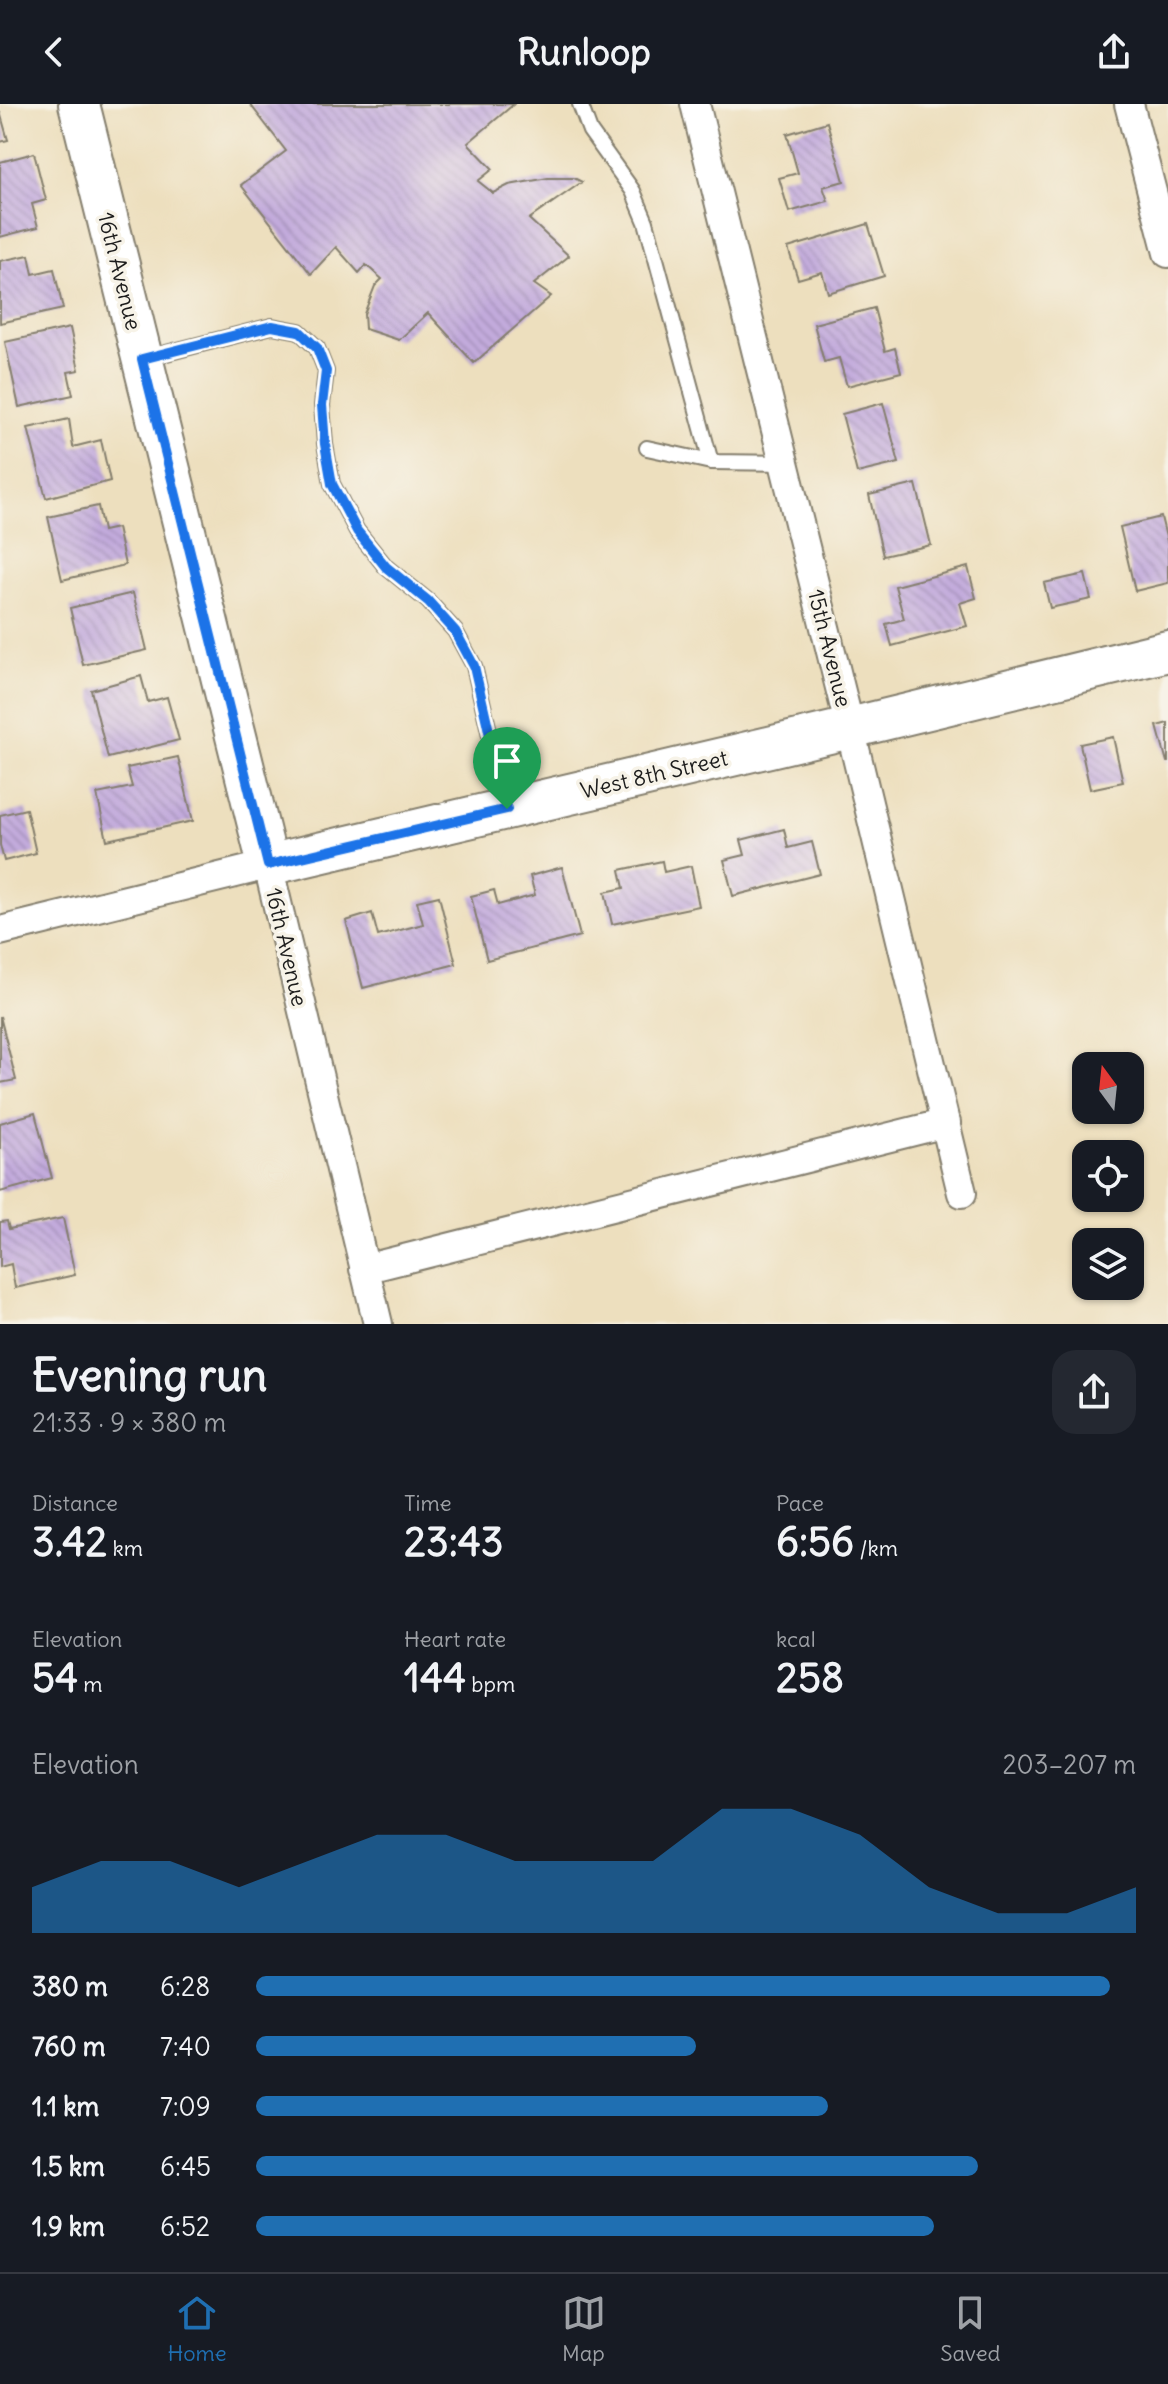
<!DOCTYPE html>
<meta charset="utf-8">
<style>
body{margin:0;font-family:Delius,sans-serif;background:#242831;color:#f1f3f6;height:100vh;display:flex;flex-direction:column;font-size:30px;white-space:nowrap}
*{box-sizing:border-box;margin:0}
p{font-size:26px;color:#9ea1a6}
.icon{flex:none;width:44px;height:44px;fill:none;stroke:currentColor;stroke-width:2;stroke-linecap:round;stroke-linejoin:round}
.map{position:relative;height:1220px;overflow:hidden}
.drawer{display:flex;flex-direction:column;background:#171b24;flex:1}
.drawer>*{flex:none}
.needle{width:52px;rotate:345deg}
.fabs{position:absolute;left:1072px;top:948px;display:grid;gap:16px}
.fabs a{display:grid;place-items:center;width:72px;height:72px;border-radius:16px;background:#171b24;box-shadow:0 2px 6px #0004;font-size:40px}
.pin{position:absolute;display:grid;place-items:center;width:68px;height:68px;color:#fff;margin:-82px -34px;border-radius:50% 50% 50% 0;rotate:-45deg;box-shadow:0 0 8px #0007}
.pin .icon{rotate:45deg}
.round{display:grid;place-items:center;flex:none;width:84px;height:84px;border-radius:24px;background:#242831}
.summary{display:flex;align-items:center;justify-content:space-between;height:136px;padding:0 32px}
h1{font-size:44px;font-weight:700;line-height:60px}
.figures{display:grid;grid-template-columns:repeat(3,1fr);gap:12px;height:136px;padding:8px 32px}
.figures div{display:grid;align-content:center}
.figures b{font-size:40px;font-weight:700}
.figures small{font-size:22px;font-weight:400}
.figures p{font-size:22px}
.chart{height:224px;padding:16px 32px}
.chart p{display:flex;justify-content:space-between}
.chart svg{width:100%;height:144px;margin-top:8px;fill:#1f6fb2;opacity:.7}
ul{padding:0 32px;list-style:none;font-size:26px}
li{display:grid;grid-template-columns:128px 96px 1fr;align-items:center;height:60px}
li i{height:20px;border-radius:10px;background:#1f6fb2}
header{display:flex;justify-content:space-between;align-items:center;height:104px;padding:0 32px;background:#171b24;font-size:36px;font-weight:700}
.tab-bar{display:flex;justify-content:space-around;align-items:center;height:112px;border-top:2px solid #363941;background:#171b24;font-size:22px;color:#9ea1a6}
.tab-bar a{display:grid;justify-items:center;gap:4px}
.tab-bar .active{color:#1f6fb2}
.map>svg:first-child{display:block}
.building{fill:url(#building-back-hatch)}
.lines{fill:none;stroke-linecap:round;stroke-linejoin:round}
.lane-casing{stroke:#847e6d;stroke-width:18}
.street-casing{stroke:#847e6d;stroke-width:32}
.secondary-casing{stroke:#847e6d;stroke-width:44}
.lane{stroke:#fff;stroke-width:14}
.street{stroke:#fff;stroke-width:28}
.secondary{stroke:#fff;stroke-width:40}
.route-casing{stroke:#fff;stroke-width:16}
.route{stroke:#1a73e8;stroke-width:10}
.labels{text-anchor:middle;stroke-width:7;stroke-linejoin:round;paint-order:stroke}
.street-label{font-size:22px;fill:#1c1c1c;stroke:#f7f3e8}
</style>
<header><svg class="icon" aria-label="back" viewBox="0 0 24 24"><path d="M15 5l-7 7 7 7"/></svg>Runloop<svg class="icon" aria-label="share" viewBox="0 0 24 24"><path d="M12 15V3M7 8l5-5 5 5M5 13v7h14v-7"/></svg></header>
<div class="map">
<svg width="1168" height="1220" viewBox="0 0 1168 1220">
<defs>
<pattern id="building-back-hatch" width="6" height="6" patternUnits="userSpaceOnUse" patternTransform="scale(2)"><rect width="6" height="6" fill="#c2aadc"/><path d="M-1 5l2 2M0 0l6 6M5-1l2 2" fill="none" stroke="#a692bc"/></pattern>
</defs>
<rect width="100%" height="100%" fill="#f7f3e8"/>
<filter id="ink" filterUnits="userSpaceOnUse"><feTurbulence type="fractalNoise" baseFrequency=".0125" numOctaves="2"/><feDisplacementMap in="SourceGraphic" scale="16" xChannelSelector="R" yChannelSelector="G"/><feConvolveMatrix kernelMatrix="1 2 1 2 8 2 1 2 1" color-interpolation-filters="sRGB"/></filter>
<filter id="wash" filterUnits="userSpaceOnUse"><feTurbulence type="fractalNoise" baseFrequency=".006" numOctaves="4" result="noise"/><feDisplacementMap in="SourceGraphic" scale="32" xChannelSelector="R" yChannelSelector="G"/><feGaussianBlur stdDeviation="1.8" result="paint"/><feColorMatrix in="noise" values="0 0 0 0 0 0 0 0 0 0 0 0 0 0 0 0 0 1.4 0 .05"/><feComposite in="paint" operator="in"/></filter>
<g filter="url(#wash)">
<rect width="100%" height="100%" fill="#eddfbe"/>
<g id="blocks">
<!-- building -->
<path class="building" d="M250 0H514L468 39 493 65 478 77 493 89 509 81 548 74H574L582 78 529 115 569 152 534 180 551 192 474 259 428 209 399 236 365 225 364 210 375 182 382 175 366 161 359 169 336 143 311 170 241 81 286 47Z
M0 8 8 36 0 38Z
M827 18 844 77 823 83 828 97 789 108 779 74 798 69 787 30Z
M34 49 46 96 32 100 38 123 0 133V58Z
M868 120 884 172 828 189 822 168 798 175 788 144Z
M29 151 33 170 54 165 63 205 0 219V157Z
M874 204 885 247 895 244 901 268 847 282 839 254 824 258 814 220Z
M70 224 79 266 68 268 73 291 19 303 5 238Z
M883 299 899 359 857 369 842 310Z
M69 315 73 343 101 336 110 377 46 394 28 324Z
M916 380 931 441 883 452 869 391Z
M98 402 103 427 117 424 125 461 62 476 48 413Z
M1161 413 1168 441V479L1135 487 1120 423Z
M968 463 976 494 960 499 967 522 892 542 886 520 904 515 895 482Z
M1085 470 1091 495 1050 504 1044 479Z
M133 489 147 546 83 561 70 504Z
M141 572 148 598 167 593 179 636 108 654 91 586Z
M1168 619V658H1167L1157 622Z
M1113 633 1123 678 1090 685 1080 640Z
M178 653 193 717 107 736 97 690 132 683 127 664Z
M26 705 36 749 4 757 0 741V711Z
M784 725 788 744 812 738 820 770 733 792 724 756 745 751 741 736Z
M662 757 664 768 691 762 699 802 612 820 605 788 624 784 620 766Z
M562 763 580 832 487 856 471 792 494 786 498 801 535 791 530 772Z
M439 792 456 860 363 884 346 817 372 809 378 832 423 820 417 797Z
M0 912 16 976 0 979Z
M35 1009 52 1074 0 1088V1019Z
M63 1114 75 1171 15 1184 11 1160 0 1163V1118L7 1117 9 1125Z"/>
</g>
</g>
<g filter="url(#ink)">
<use href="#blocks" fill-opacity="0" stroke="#847e6d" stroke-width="2"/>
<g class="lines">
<defs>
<path id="lane" d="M580 0 590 27 633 87 646 118 711 358 784 359
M143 255 272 222 299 227 317 244 326 267 322 301 325 340 332 380 357 427 386 463 428 497 455 527 474 562 506 701
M647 344 711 358"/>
<path id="street" d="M695 0 850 624 962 1089
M1129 0 1168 149
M0 827 268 761 378 1220
M364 1165 946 1019"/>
<path id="secondary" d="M79 0 268 761 850 624 1168 547"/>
</defs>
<!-- lane casing -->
<use href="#lane" class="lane-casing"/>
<!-- street casing -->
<use href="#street" class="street-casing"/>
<!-- secondary casing -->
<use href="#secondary" class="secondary-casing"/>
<!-- lane -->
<use href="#lane" class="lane"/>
<!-- street -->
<use href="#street" class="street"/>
<!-- secondary -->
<use href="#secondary" class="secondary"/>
</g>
</g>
<g class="lines" filter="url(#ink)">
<defs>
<path id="route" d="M272 222 299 227 317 244 326 267 322 301 325 340 332 380 357 427 386 463 428 497 455 527 474 562 507 705 268 761 142 255Z"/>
</defs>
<!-- route casing -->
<use href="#route" class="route-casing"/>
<!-- route -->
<use href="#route" class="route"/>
</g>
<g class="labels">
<!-- street labels -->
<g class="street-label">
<text transform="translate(120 167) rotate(76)" y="8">16th Avenue</text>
<text transform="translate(830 544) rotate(76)" y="8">15th Avenue</text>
<text transform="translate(654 670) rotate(-13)" y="8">West 8th Street</text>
<text transform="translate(287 843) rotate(77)" y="8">16th Avenue</text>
</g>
</g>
</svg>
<div class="fabs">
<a><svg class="needle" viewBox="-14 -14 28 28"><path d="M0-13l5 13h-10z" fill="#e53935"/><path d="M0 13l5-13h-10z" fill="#9ea1a6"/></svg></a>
<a><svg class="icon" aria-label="locate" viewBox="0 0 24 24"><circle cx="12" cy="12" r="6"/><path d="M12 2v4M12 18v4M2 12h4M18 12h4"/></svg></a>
<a><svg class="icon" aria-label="layers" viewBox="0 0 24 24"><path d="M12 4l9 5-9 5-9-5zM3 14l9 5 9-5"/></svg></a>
</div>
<div class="pin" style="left:507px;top:705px;background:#1e9e55"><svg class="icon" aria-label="arrive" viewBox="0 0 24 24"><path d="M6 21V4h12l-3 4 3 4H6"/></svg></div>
</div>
<section class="drawer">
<div class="summary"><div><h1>Evening run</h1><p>21:33 · 9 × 380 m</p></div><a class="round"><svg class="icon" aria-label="share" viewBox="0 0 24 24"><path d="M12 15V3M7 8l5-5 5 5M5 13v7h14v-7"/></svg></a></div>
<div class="figures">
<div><p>Distance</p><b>3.42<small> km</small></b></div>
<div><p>Time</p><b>23:43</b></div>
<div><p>Pace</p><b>6:56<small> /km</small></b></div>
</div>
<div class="figures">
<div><p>Elevation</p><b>54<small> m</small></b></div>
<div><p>Heart rate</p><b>144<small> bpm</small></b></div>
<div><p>kcal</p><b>258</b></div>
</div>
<div class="chart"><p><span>Elevation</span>203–207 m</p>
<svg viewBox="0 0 160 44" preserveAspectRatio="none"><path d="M0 44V30L10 22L20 22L30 30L40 22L50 14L60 14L70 22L80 22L90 22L100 6L110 6L120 14L130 30L140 38L150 38L160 30V44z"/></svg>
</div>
<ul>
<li><b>380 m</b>6:28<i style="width:97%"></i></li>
<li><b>760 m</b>7:40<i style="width:50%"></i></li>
<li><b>1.1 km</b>7:09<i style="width:65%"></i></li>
<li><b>1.5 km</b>6:45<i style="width:82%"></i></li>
<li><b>1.9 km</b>6:52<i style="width:77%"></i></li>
</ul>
</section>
<nav class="tab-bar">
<a class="active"><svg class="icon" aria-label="home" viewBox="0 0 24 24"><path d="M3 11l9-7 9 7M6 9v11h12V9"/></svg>Home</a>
<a><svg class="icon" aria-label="map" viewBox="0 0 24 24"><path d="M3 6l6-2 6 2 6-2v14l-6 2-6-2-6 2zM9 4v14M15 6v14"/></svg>Map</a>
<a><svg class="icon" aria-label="saved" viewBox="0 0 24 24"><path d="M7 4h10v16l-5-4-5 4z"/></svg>Saved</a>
</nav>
